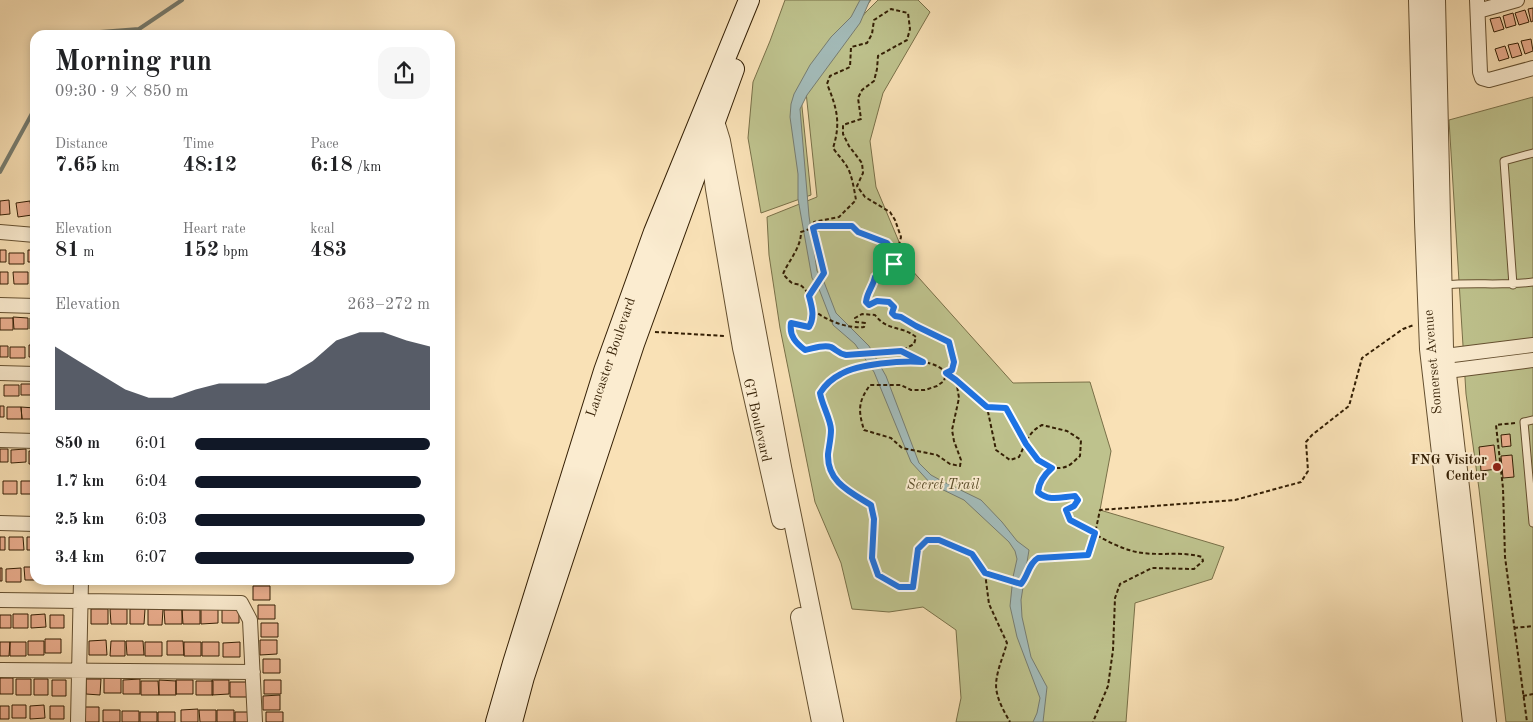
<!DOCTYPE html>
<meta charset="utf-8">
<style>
body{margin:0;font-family:"Old Standard TT",serif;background:#f6f6f6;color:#202124;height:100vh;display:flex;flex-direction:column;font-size:19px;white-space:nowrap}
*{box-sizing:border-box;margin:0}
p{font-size:16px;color:#757577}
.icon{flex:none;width:28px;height:28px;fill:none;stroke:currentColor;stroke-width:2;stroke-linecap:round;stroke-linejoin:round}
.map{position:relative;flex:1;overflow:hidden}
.side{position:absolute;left:30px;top:30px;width:425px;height:555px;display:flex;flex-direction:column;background:#fff;border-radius:15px;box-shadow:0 2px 8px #0003}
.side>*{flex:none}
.pin{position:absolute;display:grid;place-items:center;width:42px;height:42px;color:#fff;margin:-21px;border-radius:10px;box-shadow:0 2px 8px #0006}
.round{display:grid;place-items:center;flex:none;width:52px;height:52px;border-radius:15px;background:#f6f6f6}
.headline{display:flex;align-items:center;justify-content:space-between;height:85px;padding:0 25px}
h1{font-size:28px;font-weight:700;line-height:38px}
.stats{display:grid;grid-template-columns:repeat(3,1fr);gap:8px;height:85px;padding:5px 25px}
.stats div{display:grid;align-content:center}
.stats b{font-size:21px;font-weight:700}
.stats small{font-size:14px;font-weight:400}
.stats p{font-size:14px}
.chart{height:140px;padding:10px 25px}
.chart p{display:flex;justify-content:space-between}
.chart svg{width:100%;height:90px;margin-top:5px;fill:#111827;opacity:.7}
ul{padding:0 25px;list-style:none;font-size:16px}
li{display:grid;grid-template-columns:80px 60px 1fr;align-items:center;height:38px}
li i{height:12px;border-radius:6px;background:#111827}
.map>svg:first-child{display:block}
.green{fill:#bec28d;stroke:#797048}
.water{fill:#a3bbb9;stroke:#777d71}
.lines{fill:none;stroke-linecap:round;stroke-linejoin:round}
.stream{stroke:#777d71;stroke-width:4}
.building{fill:#ecaf90;stroke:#341f04}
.service-casing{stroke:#655030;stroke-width:9}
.minor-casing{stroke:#655030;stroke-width:16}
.tertiary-casing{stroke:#655030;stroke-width:20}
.secondary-casing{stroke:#341f04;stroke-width:22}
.path{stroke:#341f04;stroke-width:2;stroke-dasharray:4 2.5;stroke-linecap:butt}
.service{stroke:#fbecd0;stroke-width:7}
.minor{stroke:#fbecd0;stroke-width:14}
.tertiary{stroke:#fbecd0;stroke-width:18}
.secondary{stroke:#fbecd0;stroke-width:20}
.route-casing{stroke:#fff;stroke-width:10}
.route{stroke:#1a73e8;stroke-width:6}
.poi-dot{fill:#8f2418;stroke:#fbecd0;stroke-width:2}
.labels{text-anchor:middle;stroke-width:4;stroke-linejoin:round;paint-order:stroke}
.street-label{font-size:14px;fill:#341f04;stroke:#fbecd0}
.poi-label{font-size:14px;font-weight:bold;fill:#341f04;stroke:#fbecd0;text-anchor:end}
.park-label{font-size:14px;font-style:italic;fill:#5d502d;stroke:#fbecd0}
</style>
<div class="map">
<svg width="1533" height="722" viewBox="0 0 1533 722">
<rect width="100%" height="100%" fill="#f9e1b6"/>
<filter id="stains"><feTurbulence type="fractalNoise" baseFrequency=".004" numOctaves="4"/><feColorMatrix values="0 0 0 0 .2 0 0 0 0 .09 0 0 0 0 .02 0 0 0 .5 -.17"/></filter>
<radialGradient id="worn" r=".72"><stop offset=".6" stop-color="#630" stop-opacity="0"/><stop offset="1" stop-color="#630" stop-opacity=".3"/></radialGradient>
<!-- green -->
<path class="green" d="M785 0H871L835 45 801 97 811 195 761 213 748 138 753 82 770 41Z
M878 0H918L930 12 883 93 870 141 876 187 910 268 1013 383 1090 382 1111 451 1100 510 1224 547 1212 579 1135 603 1126 722H956L961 698 956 630 923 607 889 612 852 609 841 563 815 502 780 328 769 255 767 217 817 197 806 92 824 64 866 12Z
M1533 97V722H1506L1479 489 1466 394 1449 120Z"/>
<!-- water -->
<path class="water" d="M860 0H870L860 23 807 95 800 109 809 216 817 271 824 282 836 313 869 346 886 376 919 463 931 475 942 481 981 500 1002 522 1017 541 1029 550 1021 600 1022 617 1031 657 1047 687 1043 722H1033L1037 713 1040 698 1017 637 1010 606 1013 577 1017 559 1015 551 1009 542 964 500 931 484 911 462 874 372 855 344 833 325 819 289 812 278 798 199V174L790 117 791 104 794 94 810 65 831 37 851 17Z"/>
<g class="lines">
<!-- stream -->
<path class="stream" d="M86 35 87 33 139 29 182 0
M0 172 35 108"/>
</g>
<!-- building -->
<path class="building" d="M1533 8V21L1531 22 1528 9Z
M1525 10 1529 22 1519 25 1515 13Z
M1513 13 1516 25 1506 28 1503 16Z
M1500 17 1504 29 1494 32 1490 19Z
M1531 39 1533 51 1525 54 1521 41Z
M1518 43 1522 55 1512 58 1508 45Z
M1505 46 1509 58 1499 61 1495 49Z
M9 200 10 214 0 215V201Z
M30 201 32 215 18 217 16 203Z
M0 250H6V262H0Z
M28 250H35V262H28Z
M9 253H24V264H9Z
M0 272H8V284H0Z
M13 272H28V284H14Z
M32 272H35V284H32Z
M13 317 28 318V329H14Z
M0 318H13V330H0Z
M30 318H35V329H30Z
M29 345H35V357H29Z
M0 346H8V357H0Z
M10 347H25V358H10Z
M21 384H35V395H21Z
M4 385H19V396H4Z
M0 406H4V417H0Z
M7 407H21L22 419H7Z
M21 407 35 408V419H22Z
M1510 434 1511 446 1502 447 1501 435Z
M1494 445 1497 469 1481 471 1479 447Z
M0 449H8V462H0Z
M26 449V462L11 463V450Z
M29 451H35V464H29Z
M1512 455 1514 477 1503 478 1501 456Z
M3 481H17V494H3Z
M21 481H35V494H21Z
M0 537H5V550H0Z
M9 537H23L24 550H9Z
M27 537H35V550H27Z
M24 567H35V580H36H25Z
M0 568H2V581H0Z
M21 568V582H6V569Z
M43 580H58V582H43Z
M140 580H157V581H140Z
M165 580H179V582H165Z
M184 580H198V582H184Z
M200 580H217V584H200Z
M219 580H236V584H219Z
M253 586H270V600H253Z
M258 605H275V619H258Z
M222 608H239V623H222Z
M91 609H108V624H91Z
M110 609H127V624H111Z
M130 609H145L144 624H130Z
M148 609H163L162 625H148Z
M201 609H218V623L201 624Z
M164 610H182V624H165Z
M182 610H200V624H183Z
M13 614H28V628H13Z
M45 614 46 627 31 628V615Z
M0 615H11V628H0Z
M50 615H64V628H50Z
M261 623H278V637H261Z
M45 639H61V653H45Z
M106 640 107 655H89V641Z
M260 640H277V654L260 655Z
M28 641H44V655H28Z
M111 641H125V656H110Z
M126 641H143L144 655H127Z
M167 641H183L184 655H167Z
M0 642H10L9 656H0Z
M10 642H26V656H10Z
M145 642H162V656H145Z
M184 642H201V656H184Z
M202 642H219V656H202Z
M240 642V657H223V643Z
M263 659H280V673H263Z
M0 678H13V694H0Z
M104 678H121V693H104Z
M16 679H31V695H16Z
M34 679H48V695H34Z
M86 679H101L100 695 86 694Z
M140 679V694H123V680Z
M52 680H66V696H52Z
M159 680 176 681V695H159Z
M176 680H193V694H176Z
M212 680H229V694L212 695Z
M264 680H281V694H264Z
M141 681H158L159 695H141Z
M196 681H213V695H196Z
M230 682H247L248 697H230Z
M280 695V710H263V696Z
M12 705H26V718H12Z
M44 705 45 718 30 719V706Z
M0 706H9V719H0Z
M50 706H64V719H50Z
M82 707H99V722H82Z
M198 709V722H181V710Z
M103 710H120V722H103Z
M199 710H216V722H200Z
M217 710H234V722H217Z
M122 711H139V722H122Z
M140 712H157V722H140Z
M158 712H175V722H158Z
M235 712H252V722H235Z
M266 712H283V722H266Z"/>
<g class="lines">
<defs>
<path id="service" d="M1444 285C1473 282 1503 286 1533 282
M1513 285 1504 161 1533 153
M1533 420 1524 422 1533 523"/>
<path id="minor" d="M1477 0 1480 72 1482 78 1489 80 1533 68
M1478 11 1517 0
M0 232 35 235
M0 305 35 306
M1445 356 1533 345
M1447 371 1533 360
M0 373 35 374
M0 440 35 441
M0 523 35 524
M0 600 241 603 250 620 255 722
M0 670 253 672
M78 722 81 580"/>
<path id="tertiary" d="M1418 0 1424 222 1429 349 1472 722
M1436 0 1444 348 1487 722
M713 115 721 141 782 467 834 722
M708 136 715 189 742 348 781 520
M800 617 821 722"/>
<path id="secondary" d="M496 722 513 663 604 371 654 232 749 0
M512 722 524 677 634 344 734 69"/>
</defs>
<!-- service casing -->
<use href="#service" class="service-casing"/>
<!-- minor casing -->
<use href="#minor" class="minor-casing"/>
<!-- tertiary casing -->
<use href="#tertiary" class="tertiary-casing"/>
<!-- secondary casing -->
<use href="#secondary" class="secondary-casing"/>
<!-- path -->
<path class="path" d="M894 264 891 248 887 243 859 232 852 226H818L801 232C801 248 789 260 783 274 786 277 789 281 792 283 795 284 798 284 800 285 812 292 816 316 809 327L791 323C789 336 796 343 805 350 813 349 823 344 831 347 837 350 837 353 846 355L901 351 922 361
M809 296 824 273 813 228 814 222 839 217 856 200C854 189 852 174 846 165 842 159 837 154 833 148 841 123 837 108 827 84L830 76 850 67 851 47 867 43 872 34 874 20 891 9 908 13 910 29 907 40 878 56 877 69 874 81 862 90 858 98 861 119 843 125V134L849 146 862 163 863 173 857 186 865 197 890 212 895 220 901 237 894 264 875 277C873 287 867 292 865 302L869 305 877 301 889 302 894 307 892 313 895 316 901 317 923 330 949 343 954 362 952 370 946 373
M813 310C826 320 847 329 864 327L865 323 856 322 855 318 862 314 875 315C888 332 901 325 916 337L914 344 901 351
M655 332 725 336
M946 373 956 380 959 398 952 430 954 441 961 460 960 466 950 464 937 455 902 448 891 438 864 430C858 410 858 402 870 385H901L911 390H925L937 386 944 381 946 373C930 354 891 363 871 366 861 368 849 369 840 374 832 379 825 385 820 393 822 405 831 419 831 430 831 438 828 446 828 454 827 482 850 492 871 505L874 519 872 558 877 575 899 587H913L918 549 927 540H939L972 554 985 573 1021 584C1028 576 1029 563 1038 558L1088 555 1093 543 1100 510 1235 500 1301 482 1308 471 1306 442 1312 435 1349 406 1362 358 1403 329 1414 325
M956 380 987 407 996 450 1010 460 1019 457C1026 443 1028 432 1042 425L1067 431 1081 440 1080 456C1076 459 1072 464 1068 466 1037 479 1017 428 1006 407H987
M1515 423 1496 425 1503 488 1505 557 1527 722
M1052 468 1039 486 1038 492C1049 502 1061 497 1075 496L1078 500 1074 506 1066 510 1070 520C1089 530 1109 544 1129 550 1153 558 1179 550 1202 557L1203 561 1194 569 1152 568 1120 584 1115 598 1113 650 1108 686 1093 722
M985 573 989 604 1007 643C1003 658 993 678 997 693 999 703 1005 713 1010 722
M1514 628 1533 626
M1523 696 1533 694"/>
<!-- service -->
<use href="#service" class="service"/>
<!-- minor -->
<use href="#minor" class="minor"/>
<!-- tertiary -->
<use href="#tertiary" class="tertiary"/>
<!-- secondary -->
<use href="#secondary" class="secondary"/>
</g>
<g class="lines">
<defs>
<path id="route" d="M818 226H852L858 232 887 243 891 248 894 264 875 277C873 287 867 292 866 302L869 305 877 301 889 302 894 307 892 313 895 316 901 317 916 326 949 342 954 362 952 370 946 373 956 380 987 407 1006 408 1026 444 1038 460 1052 468C1045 474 1039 482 1038 492 1049 502 1061 497 1075 496L1078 500 1074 506 1066 510 1070 520 1095 533 1088 555 1038 558C1029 563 1028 576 1021 584L985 573 972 554 939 540H927L918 549 913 587H899L878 575 872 558 874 519 871 505C850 492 827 482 828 454 829 446 831 438 831 430 831 420 822 405 820 393 825 385 833 378 841 374 858 364 903 360 923 362L901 351 846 355C837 353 837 350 831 347 823 344 812 349 805 350 796 343 789 336 791 323L809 327C815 317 812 307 809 296L824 273 813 228Z"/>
</defs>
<!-- route casing -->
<use href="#route" class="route-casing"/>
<!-- route -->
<use href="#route" class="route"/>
</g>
<!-- markers -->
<circle class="poi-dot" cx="1497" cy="467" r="5"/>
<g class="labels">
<!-- street labels -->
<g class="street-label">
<text transform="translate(610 357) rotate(-71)" y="5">Lancaster Boulevard</text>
<text transform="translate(1432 362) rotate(-95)" y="5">Somerset Avenue</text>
<text transform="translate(758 420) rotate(77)" y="5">GT Boulevard</text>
</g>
<!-- poi labels -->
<g class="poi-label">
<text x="1487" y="464">FNG Visitor<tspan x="1487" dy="16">Center</tspan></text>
</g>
<!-- park labels -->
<g class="park-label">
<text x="943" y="489">Secret Trail</text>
</g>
</g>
<rect width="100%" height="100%" filter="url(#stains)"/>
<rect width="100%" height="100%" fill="url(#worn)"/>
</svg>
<div class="pin" style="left:894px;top:264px;background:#1e9e55"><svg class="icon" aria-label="arrive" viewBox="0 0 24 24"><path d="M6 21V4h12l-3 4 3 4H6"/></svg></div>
<section class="side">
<div class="headline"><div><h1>Morning run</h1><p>09:30 · 9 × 850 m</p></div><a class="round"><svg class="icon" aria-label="share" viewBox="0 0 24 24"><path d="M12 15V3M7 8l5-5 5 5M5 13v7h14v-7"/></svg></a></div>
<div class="stats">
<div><p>Distance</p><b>7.65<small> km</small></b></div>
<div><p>Time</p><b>48:12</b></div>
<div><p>Pace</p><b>6:18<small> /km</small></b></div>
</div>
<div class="stats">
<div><p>Elevation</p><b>81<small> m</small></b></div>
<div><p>Heart rate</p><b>152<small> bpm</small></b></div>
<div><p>kcal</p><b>483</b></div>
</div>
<div class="chart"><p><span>Elevation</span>263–272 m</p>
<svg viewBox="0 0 160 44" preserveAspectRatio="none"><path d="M0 44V13L10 20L20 27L30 34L40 38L50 38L60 34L70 31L80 31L90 31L100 27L110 20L120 10L130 6L140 6L150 10L160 13V44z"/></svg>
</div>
<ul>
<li><b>850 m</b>6:01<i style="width:100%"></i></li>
<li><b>1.7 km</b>6:04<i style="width:96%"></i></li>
<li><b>2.5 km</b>6:03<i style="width:98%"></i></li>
<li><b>3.4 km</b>6:07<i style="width:93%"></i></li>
</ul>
</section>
</div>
